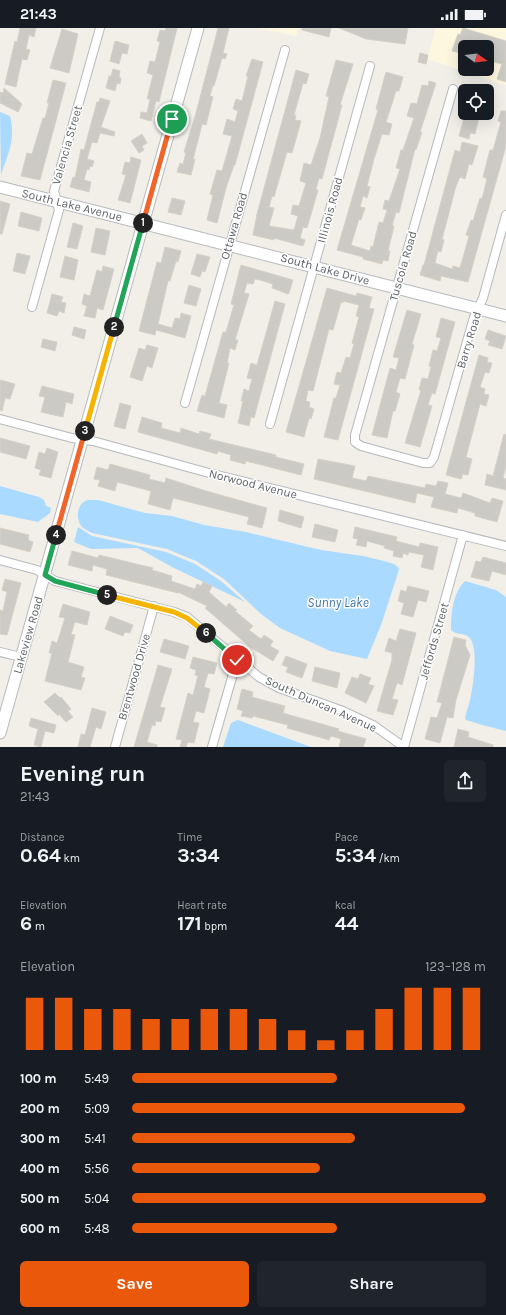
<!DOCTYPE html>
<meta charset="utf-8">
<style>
body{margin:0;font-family:Karla,sans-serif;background:#20242c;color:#f1f3f6;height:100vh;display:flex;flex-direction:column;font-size:15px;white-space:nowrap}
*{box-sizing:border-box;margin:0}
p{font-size:13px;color:#9ea1a6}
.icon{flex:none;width:22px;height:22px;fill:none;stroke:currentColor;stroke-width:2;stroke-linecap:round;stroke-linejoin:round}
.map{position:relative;height:719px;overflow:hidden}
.drawer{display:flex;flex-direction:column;background:#171b24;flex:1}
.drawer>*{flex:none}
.needle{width:26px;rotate:105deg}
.fabs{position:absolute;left:458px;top:12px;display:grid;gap:8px}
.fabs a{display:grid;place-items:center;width:36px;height:36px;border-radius:6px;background:#171b24;box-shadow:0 4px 16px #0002;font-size:20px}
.pin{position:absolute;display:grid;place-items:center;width:34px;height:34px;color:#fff;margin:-17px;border:2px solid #fff;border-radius:50%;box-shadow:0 1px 4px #0007}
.km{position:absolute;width:20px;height:20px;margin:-10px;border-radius:50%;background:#222;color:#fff;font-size:11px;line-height:20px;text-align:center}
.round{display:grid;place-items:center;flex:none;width:42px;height:42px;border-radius:6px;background:#20242c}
.summary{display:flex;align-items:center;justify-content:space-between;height:68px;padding:0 20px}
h1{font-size:22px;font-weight:700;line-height:30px}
.metrics{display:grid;grid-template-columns:repeat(3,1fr);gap:6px;height:68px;padding:4px 20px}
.metrics div{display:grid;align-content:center}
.metrics b{font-size:20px;font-weight:700}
.metrics small{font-size:11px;font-weight:400}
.metrics p{font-size:11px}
.chart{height:112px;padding:8px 20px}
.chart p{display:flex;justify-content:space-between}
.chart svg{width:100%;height:72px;margin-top:4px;stroke:#ea580c;stroke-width:6}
.primary-button{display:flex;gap:8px;margin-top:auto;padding:8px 20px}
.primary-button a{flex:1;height:46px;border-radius:6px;background:#ea580c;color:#fff;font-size:16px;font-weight:700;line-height:46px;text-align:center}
.primary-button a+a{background:#20242c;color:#f1f3f6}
ul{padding:0 20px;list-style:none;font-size:13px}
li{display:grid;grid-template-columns:64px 48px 1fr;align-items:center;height:30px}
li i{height:10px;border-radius:5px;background:#ea580c}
.status{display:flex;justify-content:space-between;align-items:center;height:28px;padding:0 20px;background:#171b24;direction:ltr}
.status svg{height:11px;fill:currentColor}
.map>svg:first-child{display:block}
.commercial{fill:#fef7e0;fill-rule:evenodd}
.water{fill:#aadaff}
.building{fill:#cccac5;stroke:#d6d1c6}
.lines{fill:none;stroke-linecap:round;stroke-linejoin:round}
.street-casing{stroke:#b5b8bc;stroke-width:10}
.secondary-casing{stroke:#b6babf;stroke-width:13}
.street{stroke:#fff;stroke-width:8}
.secondary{stroke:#fff;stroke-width:11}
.split-1-casing{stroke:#fff;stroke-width:8}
.split-2-casing{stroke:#fff;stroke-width:8}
.split-3-casing{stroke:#fff;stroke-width:8}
.split-4-casing{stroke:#fff;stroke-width:8}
.split-5-casing{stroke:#fff;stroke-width:8}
.split-6-casing{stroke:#fff;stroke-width:8}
.split-7-casing{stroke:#fff;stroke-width:8}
.split-1{stroke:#f0652b;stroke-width:5}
.split-2{stroke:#22a559;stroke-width:5}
.split-3{stroke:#f5b400;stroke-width:5}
.split-4{stroke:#f0652b;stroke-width:5}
.split-5{stroke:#22a559;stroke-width:5}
.split-6{stroke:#f5b400;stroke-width:5}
.split-7{stroke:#22a559;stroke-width:5}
.labels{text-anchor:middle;stroke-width:3;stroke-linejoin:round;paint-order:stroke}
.street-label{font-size:12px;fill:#5f6368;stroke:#fff}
.water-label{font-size:13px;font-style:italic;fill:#4174aa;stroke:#fff}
</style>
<div class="status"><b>21:43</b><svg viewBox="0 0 49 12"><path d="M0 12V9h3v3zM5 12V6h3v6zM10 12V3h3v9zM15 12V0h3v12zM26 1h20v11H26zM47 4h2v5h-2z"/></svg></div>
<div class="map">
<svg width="506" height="719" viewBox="0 0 506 719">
<rect width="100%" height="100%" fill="#f1efe8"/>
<!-- commercial -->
<path class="commercial" d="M257 0H299L296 8Z
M436 0H506V57L427 31ZM465 19H487V41H465Z"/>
<!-- water -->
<path class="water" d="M0 84 10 88C16 112 8 125 1 147Z
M0 458 39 469 44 472 46 478 51 480 50 485 38 494 0 486Z
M88 472H98L145 485 172 488 204 497 246 504 321 522 363 528 384 533 394 536 399 540 398 545 381 597 367 631 330 623 280 600 261 586 224 551 196 533 167 521 92 505C89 503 86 502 83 500 75 492 76 475 88 472Z
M78 499 92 508 166 524 195 536 221 553 245 574 172 539 138 520 91 521 74 514Z
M465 553 496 562 506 569V703L486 698 466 692 465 690C466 684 469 678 470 672 473 658 479 622 470 610 466 605 456 607 451 602 451 585 453 565 465 553Z
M238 692 311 719H223L231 695Z"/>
<!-- building -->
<path class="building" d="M20 0H36L34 9 29 7 26 21 30 22 27 32 22 31 16 59 5 56 15 13 17 14Z
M166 0H177L159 74 156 73 151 93 140 90 141 84 147 85 150 71H147L153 47 147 45 150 33 155 34 160 14 157 13 160 2 165 3Z
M218 0H229L223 25 227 26 225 31 222 30 214 58 213 57 210 68 213 69 206 97 202 96 200 105 193 131H195L191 147 177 144 180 135 183 136 186 125 184 124 196 85Z
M302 0H331L329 9 302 2Z
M339 0H408L405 16 366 11Z
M463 0 506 13V54L497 51 502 36 487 32V19H465V26L452 23 458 6 460 7Z
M62 1 78 6 69 45 50 40Z
M115 13 129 17 127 26 122 25 119 36 110 33Z
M420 25 428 27 426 36 418 34Z
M252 31 263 34 235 137H234L226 160 217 195 207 192 213 167 210 166 217 142 222 143 232 108 223 106 227 91 235 94 238 83 233 81 236 71 242 73 248 48H246Z
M336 32 353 36 340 77H342L322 151 319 150 316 161 318 162 307 200 303 199 300 210 305 212 303 218 274 210V212L253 207 257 186 296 42 309 46 306 56 303 55 294 87H296L295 92 301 93 292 125 287 124 274 169 272 168 269 179 274 180 269 198 294 202 298 188 291 186 293 177 299 178 306 155 300 153 304 135 311 137 320 110 329 69 326 68Z
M113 41 120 43 119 49 121 50 120 56 117 55 115 63 106 60 109 48H111Z
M386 44 403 49 399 63H396L386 94 392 96 389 107 382 106 374 131 367 158 370 159 367 170 363 168 360 179 365 180 361 192 359 191 351 217 370 223 371 218 373 219 379 194 383 195 387 182 383 181 385 172 389 173 400 141 396 140 401 122H403L414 90 407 88 411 75 417 76 422 57 428 58 429 53 436 55 420 104H422L416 122 415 121 399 185 396 184 392 198H394L388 223H390L388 233 383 232 382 236 363 231V229L337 222 378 82 376 81Z
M53 52 66 55 40 152 21 148 27 125 32 126 43 90H45L49 75H47Z
M4 60 22 76 18 84 0 75V64L3 65Z
M100 70 110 73 101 99 115 104 114 108 100 105 97 115 92 114 87 131 94 133 92 139 90 138 89 142 87 141 84 152 91 154 89 164 70 159 73 149 75 150 81 121 84 122 97 74H99Z
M501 83H506V118L468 254 441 248 440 253 420 247 423 237H424L455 122 460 124 462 114 478 118 472 137 469 136 465 151 460 149 456 158 442 211 444 212 441 224 438 223 435 235 452 241 453 238 460 240 469 208 466 207 471 192 473 193 480 170 482 171 487 151 483 149 490 122H493L501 94 498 93Z
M471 85H480L475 106 470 105 469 111 459 108 464 90 469 92Z
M142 106 147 115 142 118 144 122 139 125 131 113Z
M131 129 141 132 130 175 118 172 126 147 122 146 125 134 130 135Z
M172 170 185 173 181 187 168 184Z
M0 173 10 176 2 206H0Z
M21 184 42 190 39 203 18 198Z
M73 195 83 198 77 221 67 219Z
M96 200 110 203 105 227 91 224Z
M165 219 181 223 178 234 176 233 170 253H168L158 296 172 300 175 290 180 291 181 285 191 288 185 310 156 302 155 307 139 303 157 234 161 235Z
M17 225 30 228 25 246 13 243Z
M197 226 210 229 205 244 202 243 200 249 191 246Z
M65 228 78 232 74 252 60 249Z
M241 237 293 252 289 265 288 266 272 260 273 256 260 252 255 251 253 256 247 255 244 265 249 266 235 312H238L235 322 230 320 227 335H229L219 375 227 377 224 390 197 383 202 367 205 368 223 304H226L234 277 231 276Z
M103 238 114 241 103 282 97 280 95 290 84 288 87 278 82 276 84 266 90 268 97 242 102 244Z
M189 257 201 261 196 278 184 275Z
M327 260 356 268 357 265 372 269 369 280 374 281 338 412 324 409 334 370H336L340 357 334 356 337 344 341 345 346 329 350 330 354 316 352 315 359 289 356 288 359 277 343 273V275L341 274 333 302 329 301 313 363 308 362 306 373 310 374 309 379 314 381 311 391 309 390 304 409 286 404Z
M52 266 63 269 61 274 66 275 64 285 59 283 57 288 47 285Z
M275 273 285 276 254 390 251 389 249 398 238 395 243 373H241L244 361 249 363 252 351 247 350 251 335 257 337Z
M407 282 421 286 412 316 414 317 405 351 400 350 396 364 400 366 395 383H393L387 410 372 407 390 340 396 342 399 330 393 329Z
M441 290 455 294 435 366 432 365 428 377 432 378 420 419 405 415 421 362H419L422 350 428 351 431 339 429 338 433 322 437 323 441 310 436 309Z
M74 299 86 302 84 311 72 307Z
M488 302 506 308 502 321 488 317 490 313 485 311Z
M43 311 57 314 55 323 41 319Z
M147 317 158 320 152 340 147 338 142 353 130 349 139 320 145 322Z
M479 327 488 330 487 334 492 335 489 345 485 344 480 359 485 361 484 366 489 367 486 378 480 376 466 429 472 431 468 447 463 446 461 451 446 447Z
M0 352 15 356 10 371 5 370 2 383 0 382Z
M42 358 74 366 72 376 66 374 63 389 41 384 45 369 39 368Z
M120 375 131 378 125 401 114 398Z
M142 389 162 395 161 400 180 405 181 400 199 406 200 403 211 406 209 411 276 427V429L304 436 301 447 246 433 245 436 230 432 231 427 218 423 217 426 138 404Z
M504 406 506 407V438L503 450 506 451V462L485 457 487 446 493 448Z
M0 410 30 418 26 431 0 424Z
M47 420 58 424 51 450 39 447 41 442 35 440 39 424 45 426Z
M318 431 355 438 352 450 366 453 368 448 425 460 426 456 436 458 438 453 448 455 445 466 461 470 463 465 490 475 492 470 503 473 497 494 475 488V485L458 480 457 485 431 479 434 469 417 465 415 475 314 451Z
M110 436 150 447 149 451 165 455 166 450 206 463 267 480 262 500 247 496 249 489 173 470 170 482 148 476 151 463 117 454 115 463 98 458 100 452 94 451 97 439 108 442Z
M280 482 304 489 301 500 278 493Z
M315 496 338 502 335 514 312 509Z
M355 499 397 509 396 513 419 519 420 515 438 519 433 542 421 539 424 527 409 524 408 527 403 525 402 530 393 528 394 523 384 520 385 518 367 513 366 519 356 517 358 511 353 510Z
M0 500 29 507 28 512 33 514 30 524 0 516Z
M72 523 98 530 99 527 153 540 152 542 172 548 171 553 195 561 197 556 201 558 203 554 212 558 209 564 226 579 229 575 237 582 235 583 253 598 249 602 261 611 264 607 273 613 270 618 279 623 273 633 250 619 205 580 207 578 178 564V565L106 547 107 541 93 537 92 543 68 537Z
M483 529 506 535V547L492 543 489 553 471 549 476 533 481 534Z
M5 551 21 555 7 607 0 606V582L3 583 7 564 2 562Z
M408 558 429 563 426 574 418 572 413 589 401 586 404 575 398 573 401 562 406 564Z
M63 576 90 584 87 597 75 594 71 606 75 607 68 634 84 639 81 649 85 650 81 662 45 653 52 625H49L52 613 57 615 65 590 59 589Z
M110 588 133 597 130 605 125 604 123 608 105 601Z
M400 601 416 605 402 657 397 655 392 671 398 672 393 687 377 683 392 632V625L385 623 389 610 396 613Z
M454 609 466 612 465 617 470 627 456 672 453 690 447 689 440 715 425 711 431 689 437 690 442 675 437 674Z
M164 611 189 618 185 631 160 624Z
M286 628 307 636 302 650 286 644 288 639 282 637Z
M193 629 217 635 214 646 208 645 204 659 210 661 204 685 196 683 193 694 199 695 194 715 188 714 186 719H180L182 712 176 711 188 665 193 667 198 648 195 647 196 642 190 640Z
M158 637 172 641 160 679 165 680 161 694 156 693 155 698 152 697 147 714 157 717V719H134Z
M315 639 340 645 337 660 312 653Z
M360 646 371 650 368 656 374 658 366 675 345 665 352 649 358 651Z
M242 661 253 664 252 669 285 678 283 685 339 701 338 703 366 711 363 719H339L341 711 331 708 329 712 287 700 288 697 253 688 252 690 241 688 243 683 237 681Z
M55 665 60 670 61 669 71 681 68 683 73 689 66 694 59 686 58 688 44 674Z
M92 680 106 684 101 701 96 699 90 719H78L81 706 85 707Z
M31 690 56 697 54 705 45 703 41 719 34 717 38 701 29 698Z
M458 701 469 704 468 709 493 717V719H454Z"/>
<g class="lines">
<defs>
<path id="street" d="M453 61 355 407V414L361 418 423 435H430L434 429 474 289 483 270 506 187
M32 279 59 182 54 163 100 0
M185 375 285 22
M0 391 72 410 93 413 209 445 506 518
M270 396 370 38
M0 532 37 542 55 553 174 584 187 589 259 649 279 660 343 683 373 697 404 719
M0 624 21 629
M115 719 154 578
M212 719 237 632
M404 719 463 507"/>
<path id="secondary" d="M0 159 506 288
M0 705 198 0"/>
</defs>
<!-- street casing -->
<use href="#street" class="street-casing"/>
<!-- secondary casing -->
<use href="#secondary" class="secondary-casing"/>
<!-- street -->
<use href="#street" class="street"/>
<!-- secondary -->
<use href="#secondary" class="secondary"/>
</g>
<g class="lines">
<defs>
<path id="split-1" d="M143 195 172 91"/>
<path id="split-2" d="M114 299 143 195"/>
<path id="split-3" d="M85 403 114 299"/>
<path id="split-4" d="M56 507 85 403"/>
<path id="split-5" d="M56 507 45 547 55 553 107 567"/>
<path id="split-6" d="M107 567 174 584 187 590 206 605"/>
<path id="split-7" d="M206 605 237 632"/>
</defs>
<!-- split-1 casing -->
<use href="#split-1" class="split-1-casing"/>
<!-- split-2 casing -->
<use href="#split-2" class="split-2-casing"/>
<!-- split-3 casing -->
<use href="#split-3" class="split-3-casing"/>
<!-- split-4 casing -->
<use href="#split-4" class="split-4-casing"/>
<!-- split-5 casing -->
<use href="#split-5" class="split-5-casing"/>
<!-- split-6 casing -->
<use href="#split-6" class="split-6-casing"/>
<!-- split-7 casing -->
<use href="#split-7" class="split-7-casing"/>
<!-- split-1 -->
<use href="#split-1" class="split-1"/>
<!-- split-2 -->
<use href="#split-2" class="split-2"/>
<!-- split-3 -->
<use href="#split-3" class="split-3"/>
<!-- split-4 -->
<use href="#split-4" class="split-4"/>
<!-- split-5 -->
<use href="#split-5" class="split-5"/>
<!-- split-6 -->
<use href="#split-6" class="split-6"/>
<!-- split-7 -->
<use href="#split-7" class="split-7"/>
</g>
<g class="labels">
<!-- street labels -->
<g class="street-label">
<text transform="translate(67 117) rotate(-74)" y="4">Valencia Street</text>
<text transform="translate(72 177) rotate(14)" y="4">South Lake Avenue</text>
<text transform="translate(330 182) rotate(-75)" y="4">Illinois Road</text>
<text transform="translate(234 198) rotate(-74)" y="4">Ottawa Road</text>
<text transform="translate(403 238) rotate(-74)" y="4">Tuscola Road</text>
<text transform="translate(325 241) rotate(15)" y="4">South Lake Drive</text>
<text transform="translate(469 312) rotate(-73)" y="4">Barry Road</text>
<text transform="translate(253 456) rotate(14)" y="4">Norwood Avenue</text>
<text transform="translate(28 607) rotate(-74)" y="4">Lakeview Road</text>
<text transform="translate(434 613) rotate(-74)" y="4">Jeffords Street</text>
<text transform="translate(134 649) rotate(-74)" y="4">Brentwood Drive</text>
<text transform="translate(321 676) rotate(24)" y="4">South Duncan Avenue</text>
</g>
<!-- water labels -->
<g class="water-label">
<text x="338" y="579">Sunny Lake</text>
</g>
</g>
</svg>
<div class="fabs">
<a><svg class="needle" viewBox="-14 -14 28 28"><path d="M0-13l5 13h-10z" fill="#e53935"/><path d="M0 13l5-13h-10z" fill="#9ea1a6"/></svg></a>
<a><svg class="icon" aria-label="locate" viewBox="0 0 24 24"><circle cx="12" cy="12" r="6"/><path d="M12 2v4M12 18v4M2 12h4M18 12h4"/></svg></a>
</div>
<div class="pin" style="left:172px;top:91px;background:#1e9e55"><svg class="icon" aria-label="arrive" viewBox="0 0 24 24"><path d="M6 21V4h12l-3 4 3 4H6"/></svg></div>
<div class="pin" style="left:237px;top:632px;background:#d93025"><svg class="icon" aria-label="check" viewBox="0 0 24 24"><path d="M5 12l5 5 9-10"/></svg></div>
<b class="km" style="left:143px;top:195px">1</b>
<b class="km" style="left:114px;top:299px">2</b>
<b class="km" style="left:85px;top:403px">3</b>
<b class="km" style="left:56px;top:507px">4</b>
<b class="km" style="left:107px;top:567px">5</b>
<b class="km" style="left:206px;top:605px">6</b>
</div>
<section class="drawer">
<div class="summary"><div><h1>Evening run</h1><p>21:43</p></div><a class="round"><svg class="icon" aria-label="share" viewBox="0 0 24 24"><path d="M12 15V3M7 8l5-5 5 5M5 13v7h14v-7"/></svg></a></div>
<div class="metrics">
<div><p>Distance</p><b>0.64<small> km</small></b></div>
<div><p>Time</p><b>3:34</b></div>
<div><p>Pace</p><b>5:34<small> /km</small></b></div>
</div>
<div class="metrics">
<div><p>Elevation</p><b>6<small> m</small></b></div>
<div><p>Heart rate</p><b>171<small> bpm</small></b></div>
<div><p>kcal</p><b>44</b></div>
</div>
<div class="chart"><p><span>Elevation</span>123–128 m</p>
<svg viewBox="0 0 160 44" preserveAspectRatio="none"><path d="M5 44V12M15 44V12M25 44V19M35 44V19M45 44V25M55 44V25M65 44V19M75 44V19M85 44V25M95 44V32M105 44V38M115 44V32M125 44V19M135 44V6M145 44V6M155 44V6"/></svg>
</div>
<ul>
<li><b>100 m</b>5:49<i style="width:58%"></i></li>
<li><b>200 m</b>5:09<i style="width:94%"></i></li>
<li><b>300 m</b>5:41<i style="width:63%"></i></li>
<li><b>400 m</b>5:56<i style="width:53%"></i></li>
<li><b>500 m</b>5:04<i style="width:100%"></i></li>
<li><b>600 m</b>5:48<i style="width:58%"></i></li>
</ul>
<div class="primary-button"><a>Save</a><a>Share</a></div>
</section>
